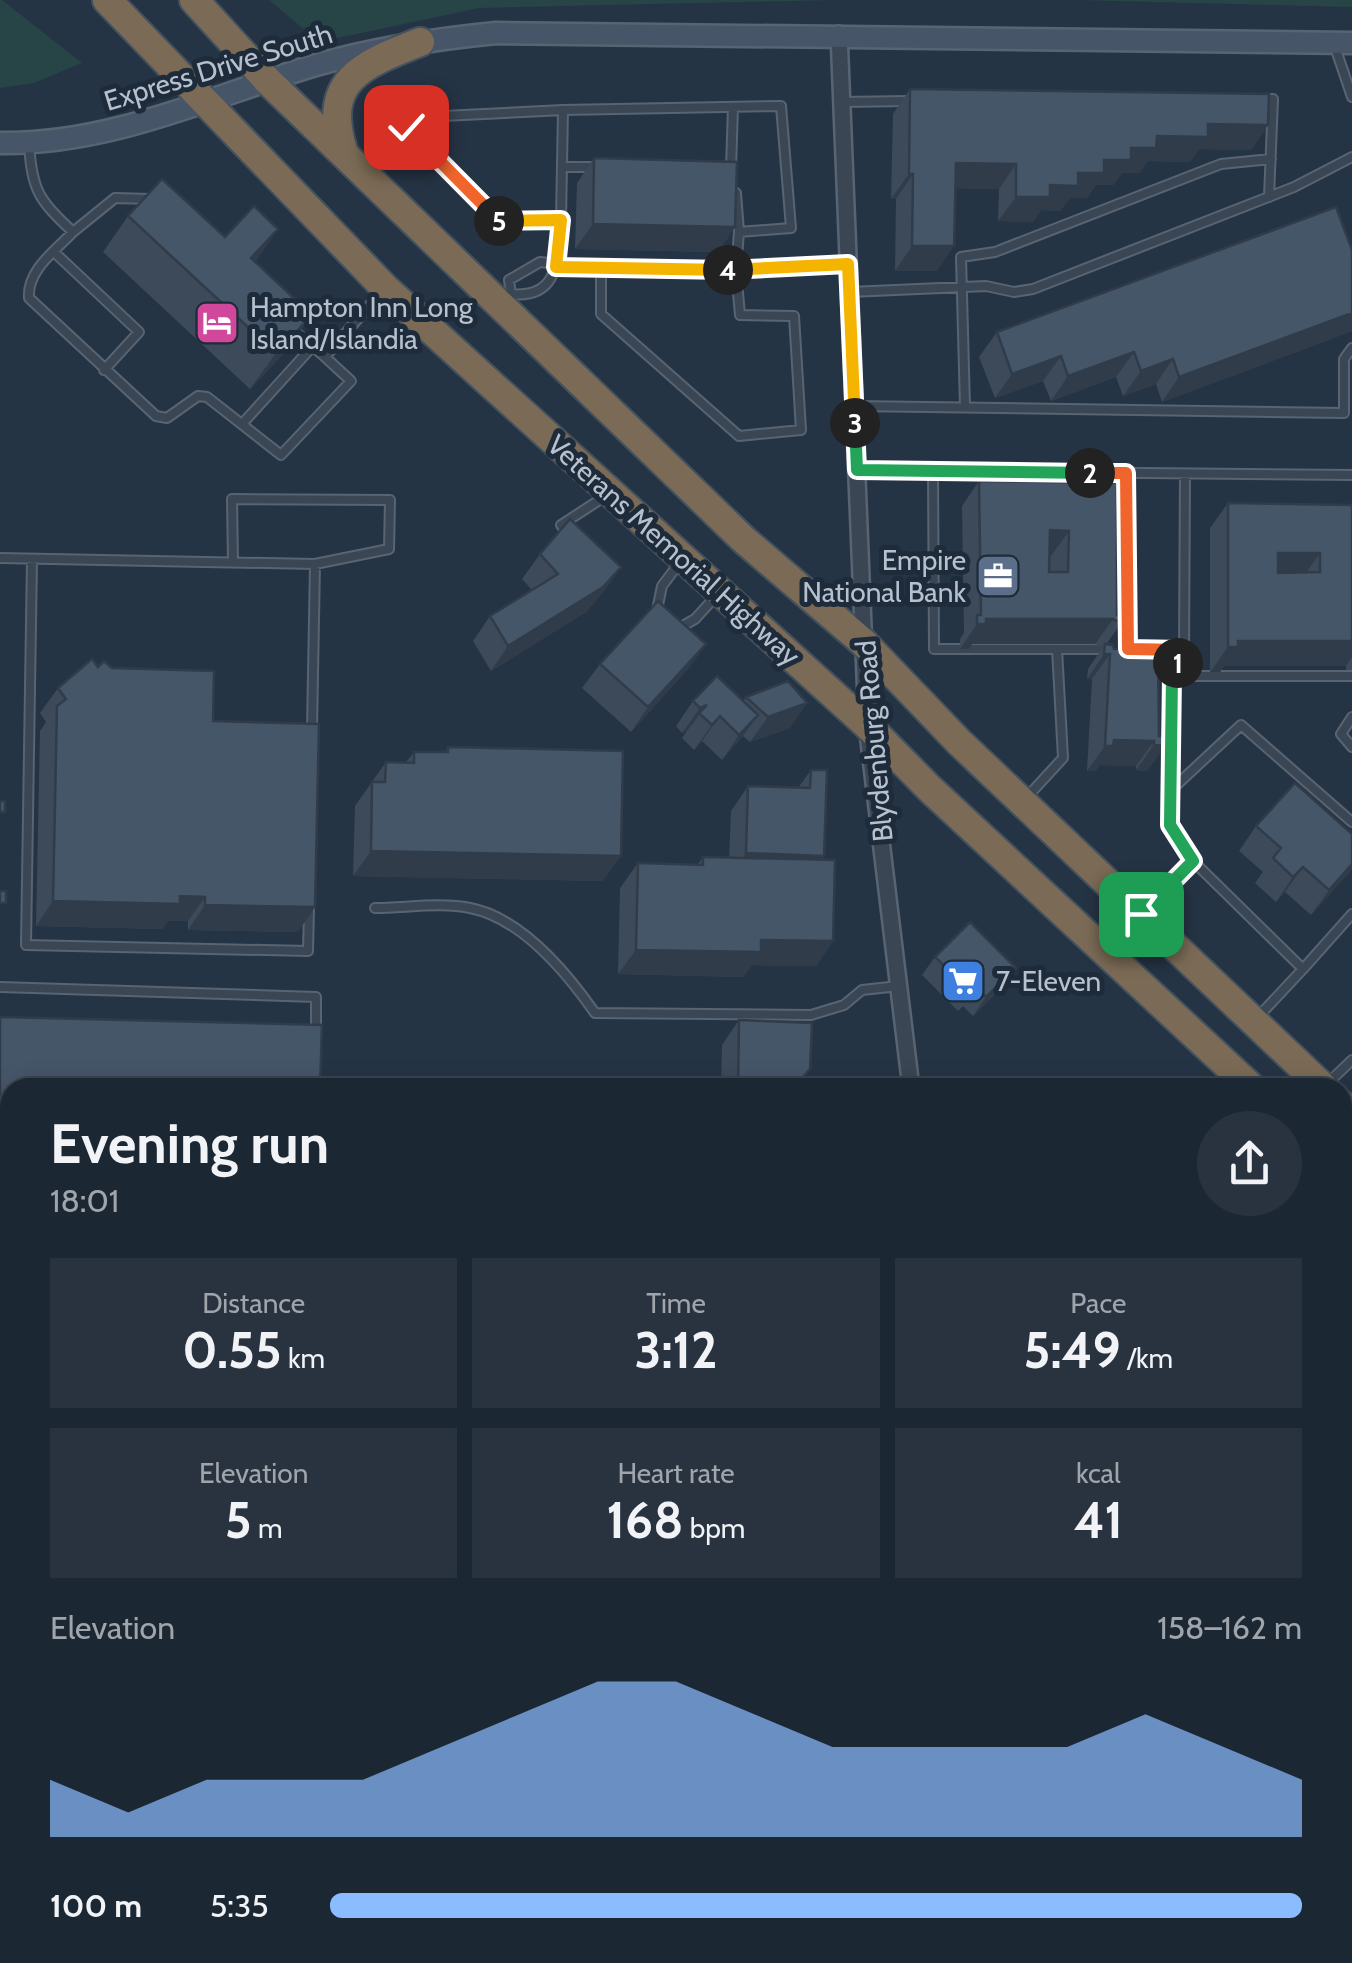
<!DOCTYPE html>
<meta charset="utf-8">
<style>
body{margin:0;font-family:Cabin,sans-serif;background:#293340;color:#f1f3f6;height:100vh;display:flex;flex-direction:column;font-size:38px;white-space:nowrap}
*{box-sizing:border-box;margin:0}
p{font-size:32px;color:#a0a5ac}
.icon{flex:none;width:55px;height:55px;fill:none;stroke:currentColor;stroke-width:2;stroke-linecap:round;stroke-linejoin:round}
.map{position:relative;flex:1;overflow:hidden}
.sheet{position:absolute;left:0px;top:1078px;width:1352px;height:888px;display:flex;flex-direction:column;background:#1c2734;border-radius:30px 30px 0 0;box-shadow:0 5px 25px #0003,0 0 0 2px #3a444f}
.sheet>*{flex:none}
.pin{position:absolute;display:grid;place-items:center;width:85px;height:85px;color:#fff;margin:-42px;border-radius:20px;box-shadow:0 5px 15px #0006}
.km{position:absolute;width:50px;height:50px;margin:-25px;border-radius:50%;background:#222;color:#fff;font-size:28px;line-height:50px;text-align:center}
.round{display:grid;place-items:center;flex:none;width:105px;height:105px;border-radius:52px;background:#293340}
.overview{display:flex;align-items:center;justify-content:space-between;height:170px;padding:0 50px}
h1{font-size:55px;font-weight:700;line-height:75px}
.stats{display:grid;grid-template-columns:repeat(3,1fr);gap:15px;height:170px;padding:10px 50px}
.stats div{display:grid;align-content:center;border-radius:0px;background:#293340;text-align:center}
.stats b{font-size:50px;font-weight:700}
.stats small{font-size:28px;font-weight:400}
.stats p{font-size:28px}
.chart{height:280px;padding:20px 50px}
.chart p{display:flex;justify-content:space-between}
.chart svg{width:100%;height:180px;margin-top:10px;fill:#8bbcff;opacity:.7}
ul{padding:0 50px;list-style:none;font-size:32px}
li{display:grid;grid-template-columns:160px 120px 1fr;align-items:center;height:75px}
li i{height:25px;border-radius:12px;background:#8bbcff}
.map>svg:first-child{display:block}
.green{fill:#274446}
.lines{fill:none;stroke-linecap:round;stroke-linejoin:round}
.lane-casing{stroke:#586472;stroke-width:12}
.street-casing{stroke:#586472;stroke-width:20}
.secondary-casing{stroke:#586472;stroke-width:25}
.highway-casing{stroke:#44515f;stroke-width:32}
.lane{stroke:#3a4654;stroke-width:8}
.street{stroke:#3a4654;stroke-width:15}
.secondary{stroke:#475568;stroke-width:20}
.highway{stroke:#7b6b56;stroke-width:28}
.wall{fill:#3c4a5a}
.shaded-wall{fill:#313c4a}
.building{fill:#465669;stroke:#313c4a;stroke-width:2.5;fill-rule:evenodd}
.split-1-casing{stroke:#fff;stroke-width:20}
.split-2-casing{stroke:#fff;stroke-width:20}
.split-3-casing{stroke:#fff;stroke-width:20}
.split-4-casing{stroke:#fff;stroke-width:20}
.split-5-casing{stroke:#fff;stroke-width:20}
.split-6-casing{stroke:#fff;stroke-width:20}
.split-1{stroke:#22a559;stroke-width:12}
.split-2{stroke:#f0652b;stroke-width:12}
.split-3{stroke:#22a559;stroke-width:12}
.split-4{stroke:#f5b400;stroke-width:12}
.split-5{stroke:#f5b400;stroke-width:12}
.split-6{stroke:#f0652b;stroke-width:12}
.labels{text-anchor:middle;stroke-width:10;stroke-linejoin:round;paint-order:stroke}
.street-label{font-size:28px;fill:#b7c1ce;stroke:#1e2b3a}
.poi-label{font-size:28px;fill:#b7c1ce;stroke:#1e2b3a;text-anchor:start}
</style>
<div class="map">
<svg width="1352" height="1963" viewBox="0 0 1352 1963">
<rect width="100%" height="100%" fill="#253445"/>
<!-- green -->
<path class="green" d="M0 0H2L82 63 34 83 0 88Z
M269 0H835L479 8 319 42Z
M1076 0H1352V7Z"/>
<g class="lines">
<defs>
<path id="lane" d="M1335 47 1352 97
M1261 99H1273L1269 197
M842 102 907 101
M29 144C32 191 39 200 73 232L115 198 151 199
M562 167H597
M731 169 733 107
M736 193 739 232
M561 220 563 110
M73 232C55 251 27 270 29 298L156 416 167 418 198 396 207 397 281 455 351 381 325 357
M54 252 139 332 104 370
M601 269 736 270 739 232 791 228 781 106 563 110 402 118 497 221 561 220C557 257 561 299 511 294L509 280 540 262 601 269V314L739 436 801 430 794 316 740 315 736 270 848 264
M850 292 986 286 1014 292 1033 289 1294 187 1352 157
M291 328 325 357 381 292
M854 406 1344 413V359L1352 348
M965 407 961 257 995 252 1221 164 1271 159
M242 424 312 347
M858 470 933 471 934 649H1057
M933 471 1352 475
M1126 473 1128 649
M568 534 561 525 607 495
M0 558 315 564 389 549 390 500 232 499 233 562
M32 559 26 945 308 951 309 908
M657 610 662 586 680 562
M679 628 695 619 717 595
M1157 649 1184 650 1172 676
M1184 650 1185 475
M1352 717 1341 734 1352 747
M312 729 315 564
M1170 791 1241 725 1352 822
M1028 796 1063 758 1057 649H1108
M1193 861 1303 969 1257 1018
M375 908C405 908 441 902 470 908 522 918 567 973 595 1013L811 1015 844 1005 862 990 899 986
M1145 909 1193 861 1169 825 1172 676H1352
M1303 969 1352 914
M0 987 316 997V1033
M1326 1085 1352 1060
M0 1186H10
M0 1239H10
M1342 1284H1352
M0 1447H10
M1342 1738H1352
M1342 1758H1352
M1275 1955 1276 1963"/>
<path id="street" d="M839 34 867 725 911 1088
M0 1816 10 1820
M212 1955 213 1963
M1033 1955 1035 1963
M463 1963 465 1955"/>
<path id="secondary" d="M0 143C111 145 212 96 316 65 375 48 435 39 496 33L1352 43"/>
<path id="highway" d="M107 0 385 288 867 725 929 788 1252 1088
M194 0 268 81 743 539 864 643 959 742 1324 1088
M344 153C320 81 361 65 420 42
M1342 1105 1352 1114
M1342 1171 1352 1180"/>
</defs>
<!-- lane casing -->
<use href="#lane" class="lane-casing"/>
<!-- street casing -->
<use href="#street" class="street-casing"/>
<!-- secondary casing -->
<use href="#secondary" class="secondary-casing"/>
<!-- highway casing -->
<use href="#highway" class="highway-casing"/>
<!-- lane -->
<use href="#lane" class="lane"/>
<!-- street -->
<use href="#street" class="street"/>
<!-- secondary -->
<use href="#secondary" class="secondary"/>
<!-- highway -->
<use href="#highway" class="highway"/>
</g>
<!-- wall -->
<path class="wall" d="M910 89 1268 125 1251 150 1199 149 1190 162 1148 161 1139 173H1122L1113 185H1096L1087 198H1070L1060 211 1041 210 1033 222 998 221 999 189 955 188 937 271H895L896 199H891L893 114Z
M594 158 735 227 718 252 575 249 577 183Z
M128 216 225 237 278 229 255 262 286 351 250 389 103 252Z
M1352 250V331L1162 402 1156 384 1123 396 1116 377 1051 401 1043 381 995 398 979 357 997 332Z
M979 481 1122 488 1117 495V615L1121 623 1106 645 1114 649 1163 652 1158 660 1159 736 1165 746 1147 771 1136 770V766L1099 765 1096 771H1087L1092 679H1087L1088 669 1103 647 1095 644H972L969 649H960V639L964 633 962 506Z
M1228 503 1352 505V670H1346V666H1224L1220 672H1210V528Z
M540 554 621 567 603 592 586 612 491 671 473 641 490 616 532 590 522 579Z
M706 644 688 669 631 732 582 688 600 664Z
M98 667 112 668 213 721 298 932 188 930V921H168L162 929 36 926 40 731 46 722 40 713 58 688Z
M746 697 790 728 750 742 743 736 722 760 702 741 694 750 682 738 687 731 682 733 676 726 693 701H743Z
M448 747 603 881 353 876 355 806 386 762H406L414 752H445Z
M811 770 824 856 822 860 833 941 816 966 752 965 743 977 618 974 620 888 638 863 698 864 703 857 729 858 731 811 748 786 798 788Z
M1256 826 1352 869 1311 915 1285 892 1276 902 1255 883 1263 872 1239 851Z
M935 957 1003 986 973 1016 963 1006 958 1011 922 975Z
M739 1020 810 1069 798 1088H721L722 1045Z
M0 1714 10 1719V1756L3 1766 0 1764Z
M8 1845 10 1846V1897L0 1893V1856Z
M123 1955H139L135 1961Z
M264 1955H299V1963H264Z
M798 1955H955V1963H793Z
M1130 1955H1266L1267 1963H1131Z"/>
<!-- shaded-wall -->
<path class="shaded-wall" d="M1208 124 1268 125 1251 150 1199 149 1190 162 1148 161 1139 173H1122L1113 185H1096L1087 198H1070L1060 211 1041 210 1033 222 998 221 1016 197 1050 185 1157 136Z
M956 163 1016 164 999 189 938 188Z
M909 174H913L896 199H891Z
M593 224 735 227 718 252 575 249Z
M278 229 253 265 251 258Z
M912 246H954L937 271H895Z
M1352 313V331L1162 402 1179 377Z
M312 315 286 351 250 389 276 353Z
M1134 352 1116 377 1051 401 1068 376Z
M1061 356 1043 381 995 398 1012 374Z
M1173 359 1156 384 1123 396 1141 371Z
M1050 530 1069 531 1051 556 1033 555Z
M1278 553H1320L1303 577 1261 578Z
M621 567 603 592 586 612 491 671 508 646Z
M986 619H1113L1095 644H972L969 649H960L977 624Z
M1238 641H1352V657L1346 666H1224L1220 672H1210L1228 647Z
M706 644 688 669 631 732 648 707Z
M1104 654H1110L1092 679H1087Z
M807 703 790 728 750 742 768 717Z
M707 705 687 731 682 733 700 708Z
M758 715 740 740 722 760 739 735Z
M720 716 702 741 694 750 712 725Z
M1114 740 1154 741 1136 766 1099 765 1096 771H1087L1105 746Z
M1154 745 1165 746 1147 771 1136 770Z
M371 851 621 856 603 881 353 876Z
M746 853 824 856 807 881 728 878Z
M1352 864V869L1350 872 1311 915 1329 890Z
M1303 867 1285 892 1276 902 1293 877Z
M180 896 205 897 188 921H168L162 929 36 926 53 901Z
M205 905 315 907 298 932 188 930Z
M761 940 833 941 816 966 752 965 743 977 618 974 636 950Z
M1016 968 1003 986 973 1016 986 997Z
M0 1130H10V1155H0Z
M0 1365H10V1391L0 1390Z
M0 1579H10V1604H0Z"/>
<!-- building -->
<path class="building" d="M910 89 1269 94 1268 125 1208 124V137L1157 136 1156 148H1131V160H1104V173H1078V186L1050 185V197H1016V164L956 163 954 246H912L913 174H909Z
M594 158 737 162 735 227 593 224Z
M162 179 225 237 254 206 278 229 251 258 312 315 276 353 128 216Z
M1336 207 1352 250V313L1179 377 1173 359 1141 371 1134 352 1068 376 1061 356 1012 374 997 332Z
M1122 479V488H1117V615H1121V623L1113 619H986V624H977V615H981L979 481 1112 483ZM1050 530 1069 531 1068 572H1049Z
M1228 503 1352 505V641H1238V647H1228ZM1278 553H1320V572L1278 573Z
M570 519 621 567 603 587 508 646 490 616 558 574 540 554Z
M658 601 706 644 648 707 600 664Z
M1105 644 1113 645 1114 649 1163 645V652L1158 653 1159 736H1164L1165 746 1154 745V741L1114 740 1113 746H1105L1110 654H1104Z
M92 659 98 667 104 661 112 668 214 671 213 721 319 724 315 907 205 905V897L180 896V904L53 901 57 706 66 699 58 688Z
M717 676 758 715 739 735 720 716 712 725 699 713 707 705 700 708 693 701Z
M788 681 807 703 768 717 746 697Z
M448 747 623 751 621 856 371 851 372 782H385L386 762 414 763V752H448Z
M811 770H827L824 856 746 853 748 786 810 788Z
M1295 783 1352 834V864L1329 890 1303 867 1293 877 1273 858 1281 848 1256 826Z
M0 801H5V812H0Z
M703 857 835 860 833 941 761 940V952L636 950 638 863 703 865Z
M0 891H6V903H0Z
M970 922 1016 968 986 997 976 987 972 992 935 957Z
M0 1017 322 1025 320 1088H10V1130H0Z
M739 1020 812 1023 810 1069 797 1084V1088H738Z
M0 1252 10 1253V1365H0Z
M0 1491H10V1579H0Z
M0 1714 10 1719V1752L0 1747Z
M8 1845 10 1846V1881L0 1876V1862Z
M0 1952 6 1955 3 1963H0Z
M274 1955H299V1963H269V1956Z
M807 1955H955V1963H807Z
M1150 1955H1266L1267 1963H1150Z"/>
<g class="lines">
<defs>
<path id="split-1" d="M1141 914 1193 861 1170 825 1172 676 1178 663"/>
<path id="split-2" d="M1090 473H1126L1128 649 1184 650 1178 663"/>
<path id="split-3" d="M855 423 857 470 1090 473"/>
<path id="split-4" d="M728 270 848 264 855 423"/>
<path id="split-5" d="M499 221 561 220 556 267 728 270"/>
<path id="split-6" d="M406 127 499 221"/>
</defs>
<!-- split-1 casing -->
<use href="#split-1" class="split-1-casing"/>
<!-- split-2 casing -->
<use href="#split-2" class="split-2-casing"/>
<!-- split-3 casing -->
<use href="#split-3" class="split-3-casing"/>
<!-- split-4 casing -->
<use href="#split-4" class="split-4-casing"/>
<!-- split-5 casing -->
<use href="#split-5" class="split-5-casing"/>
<!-- split-6 casing -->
<use href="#split-6" class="split-6-casing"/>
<!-- split-1 -->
<use href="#split-1" class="split-1"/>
<!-- split-2 -->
<use href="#split-2" class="split-2"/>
<!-- split-3 -->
<use href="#split-3" class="split-3"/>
<!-- split-4 -->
<use href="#split-4" class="split-4"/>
<!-- split-5 -->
<use href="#split-5" class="split-5"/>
<!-- split-6 -->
<use href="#split-6" class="split-6"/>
</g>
<!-- icons -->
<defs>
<symbol id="hotel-square" viewBox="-11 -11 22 22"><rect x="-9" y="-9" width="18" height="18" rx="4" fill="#d1479c" stroke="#1e2b3a"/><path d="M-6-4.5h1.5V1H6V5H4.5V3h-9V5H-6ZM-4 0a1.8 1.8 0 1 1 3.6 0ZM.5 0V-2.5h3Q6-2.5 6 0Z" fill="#fff"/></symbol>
<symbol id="office-square" viewBox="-11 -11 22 22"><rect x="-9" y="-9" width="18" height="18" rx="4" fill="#5c6f8a" stroke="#1e2b3a"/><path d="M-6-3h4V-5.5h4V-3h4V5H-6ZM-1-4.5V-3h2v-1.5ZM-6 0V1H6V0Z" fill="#fff"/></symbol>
<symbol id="supermarket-square" viewBox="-11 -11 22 22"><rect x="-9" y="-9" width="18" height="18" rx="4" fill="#3f7fe0" stroke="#1e2b3a"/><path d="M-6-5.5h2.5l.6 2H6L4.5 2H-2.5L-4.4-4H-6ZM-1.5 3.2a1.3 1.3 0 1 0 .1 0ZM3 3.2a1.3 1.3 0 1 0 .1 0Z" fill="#fff"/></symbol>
</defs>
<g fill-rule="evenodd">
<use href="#hotel-square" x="192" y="298" width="50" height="50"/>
<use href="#office-square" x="973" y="551" width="50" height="50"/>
<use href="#supermarket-square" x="938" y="956" width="50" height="50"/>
</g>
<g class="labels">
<!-- street labels -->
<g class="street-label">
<text transform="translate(218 67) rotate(-17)" y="10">Express Drive South</text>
<text transform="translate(674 550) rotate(42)" y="10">Veterans Memorial Highway</text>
<text transform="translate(874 741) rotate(-95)" y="10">Blydenburg Road</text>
</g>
<!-- poi labels -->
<g class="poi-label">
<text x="250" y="317">Hampton Inn Long<tspan x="250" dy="32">Island/Islandia</tspan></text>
<text x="966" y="570" text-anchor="end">Empire<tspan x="966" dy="32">National Bank</tspan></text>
<text x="996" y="991">7-Eleven</text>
</g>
</g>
</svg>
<div class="pin" style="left:1141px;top:914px;background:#1e9e55"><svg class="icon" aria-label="arrive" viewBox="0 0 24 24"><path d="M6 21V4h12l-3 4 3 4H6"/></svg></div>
<div class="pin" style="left:406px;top:127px;background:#d93025"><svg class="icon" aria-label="check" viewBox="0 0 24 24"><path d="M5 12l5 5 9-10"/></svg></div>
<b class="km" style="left:1178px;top:663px">1</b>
<b class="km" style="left:1090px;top:473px">2</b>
<b class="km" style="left:855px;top:423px">3</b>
<b class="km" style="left:728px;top:270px">4</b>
<b class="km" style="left:499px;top:221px">5</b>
<section class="sheet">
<div class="overview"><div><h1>Evening run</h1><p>18:01</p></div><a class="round"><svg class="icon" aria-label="share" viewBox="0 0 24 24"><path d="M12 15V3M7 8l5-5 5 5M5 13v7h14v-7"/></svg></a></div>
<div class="stats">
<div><p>Distance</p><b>0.55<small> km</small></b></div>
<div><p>Time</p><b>3:12</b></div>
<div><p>Pace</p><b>5:49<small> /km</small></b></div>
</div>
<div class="stats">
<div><p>Elevation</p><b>5<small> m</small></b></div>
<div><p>Heart rate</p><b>168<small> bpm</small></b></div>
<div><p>kcal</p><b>41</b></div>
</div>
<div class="chart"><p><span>Elevation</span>158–162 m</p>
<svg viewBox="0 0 160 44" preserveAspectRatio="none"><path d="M0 44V30L10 38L20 30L30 30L40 30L50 22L60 14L70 6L80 6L90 14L100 22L110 22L120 22L130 22L140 14L150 22L160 30V44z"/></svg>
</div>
<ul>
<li><b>100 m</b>5:35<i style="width:100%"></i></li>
</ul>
</section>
</div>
